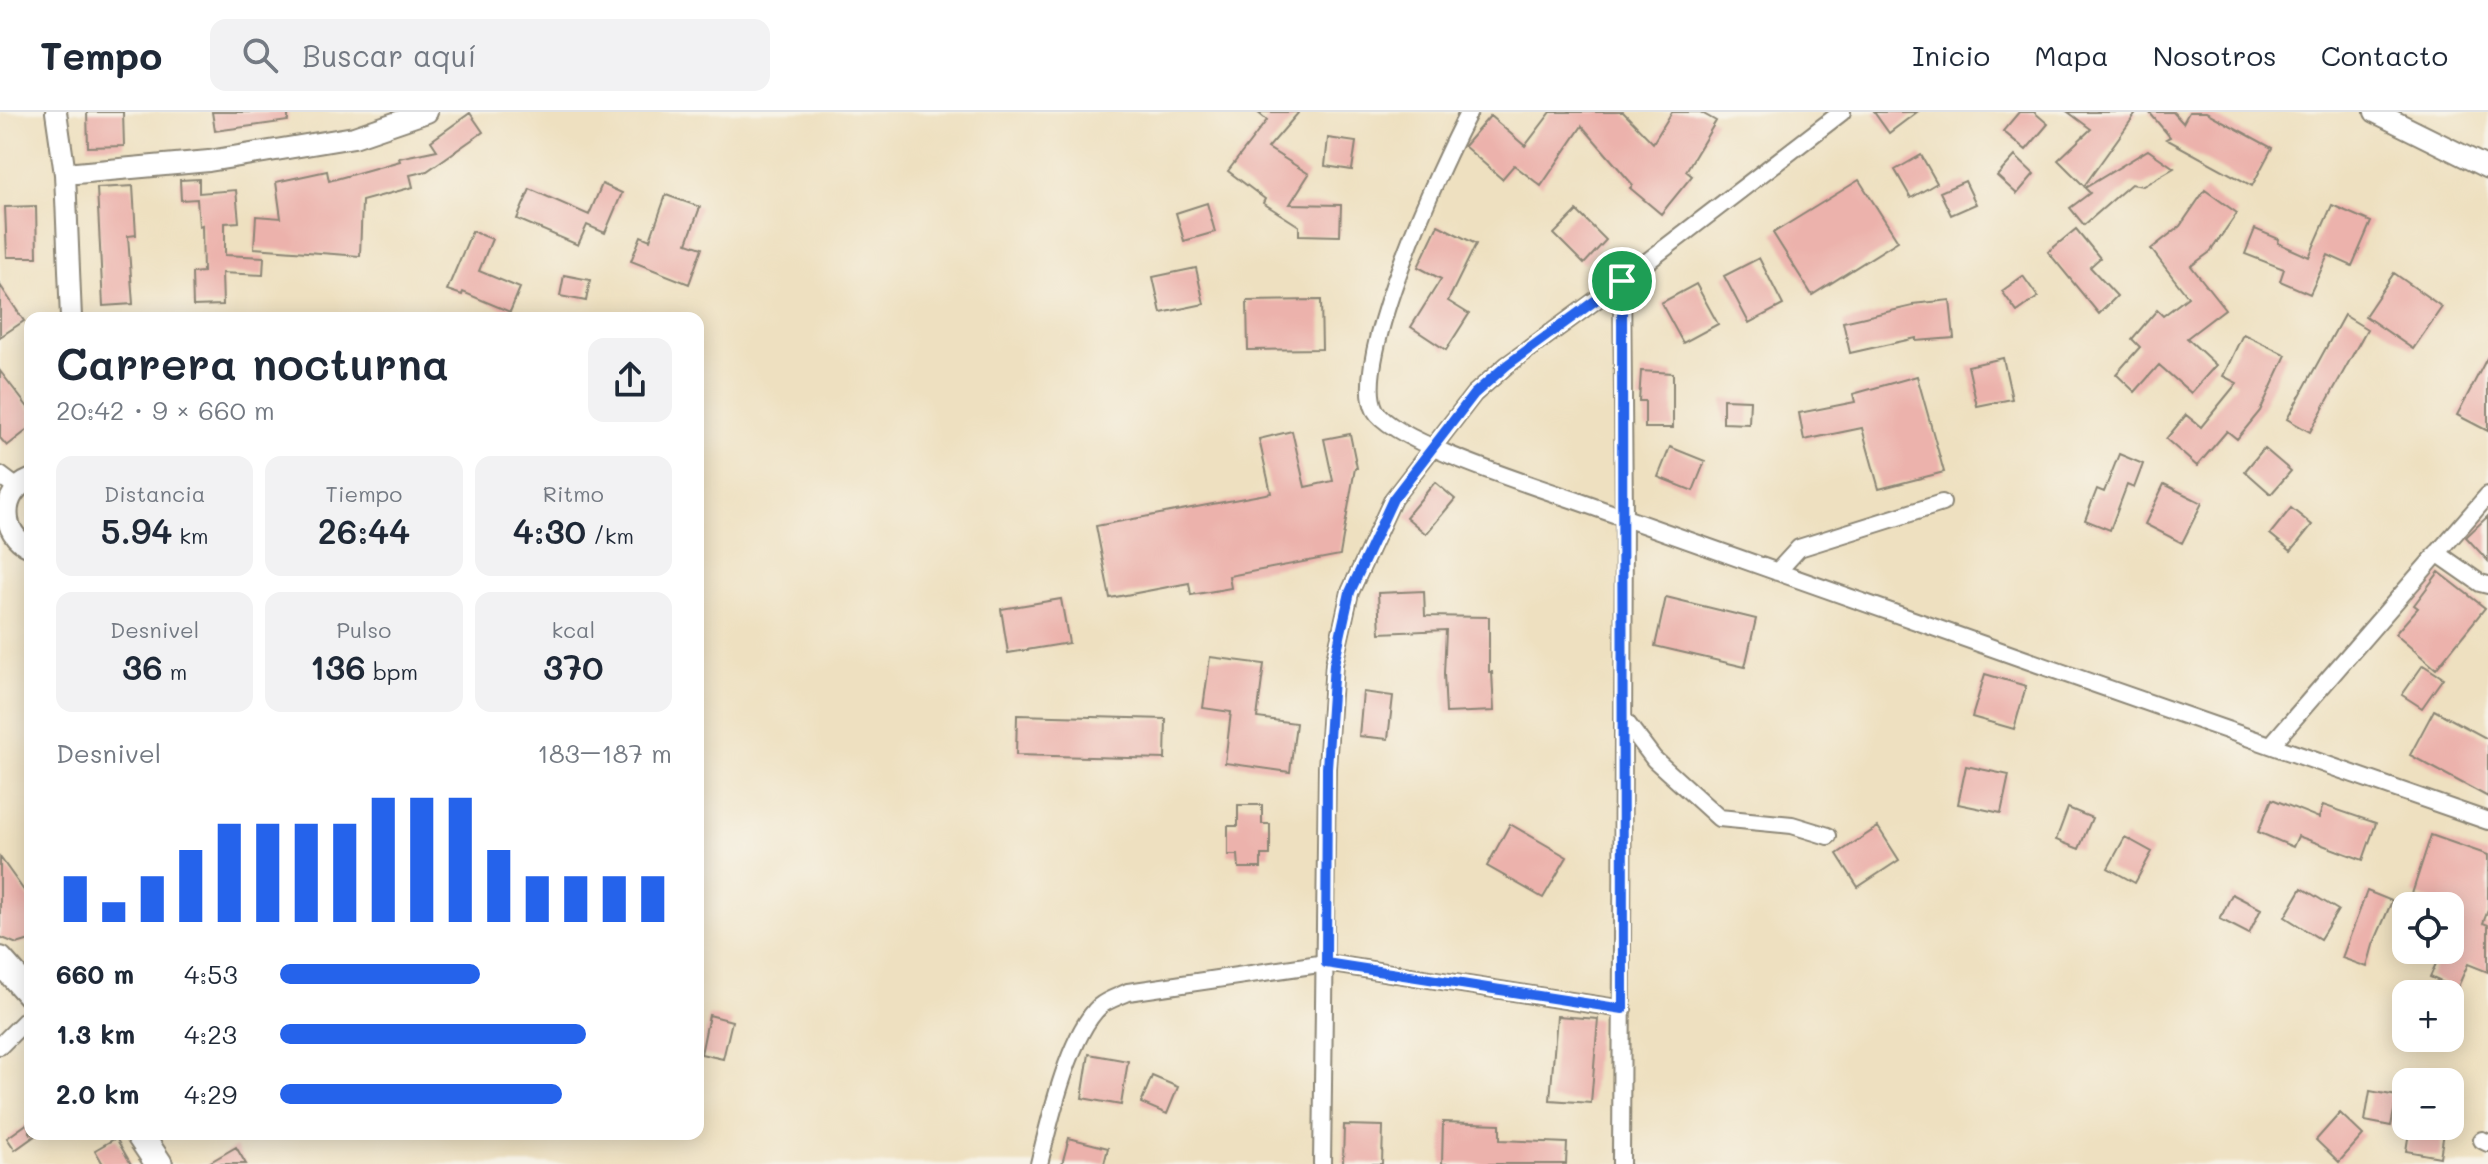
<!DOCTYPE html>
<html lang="es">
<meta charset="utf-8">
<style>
body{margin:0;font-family:Mali,sans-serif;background:#f2f2f3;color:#1f2937;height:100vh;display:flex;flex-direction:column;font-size:30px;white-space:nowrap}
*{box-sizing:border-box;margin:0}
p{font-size:26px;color:#747a83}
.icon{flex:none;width:44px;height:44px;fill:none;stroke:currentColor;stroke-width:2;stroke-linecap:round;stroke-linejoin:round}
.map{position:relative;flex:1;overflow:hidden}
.details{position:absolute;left:24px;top:200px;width:680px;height:828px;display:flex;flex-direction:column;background:#fff;border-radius:16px;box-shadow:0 4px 20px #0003}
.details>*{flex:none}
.buttons{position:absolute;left:2392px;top:780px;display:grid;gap:16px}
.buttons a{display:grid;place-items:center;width:72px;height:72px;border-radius:16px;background:#fff;box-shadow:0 4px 20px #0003;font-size:40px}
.pin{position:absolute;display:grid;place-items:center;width:68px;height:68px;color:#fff;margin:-34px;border:4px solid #fff;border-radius:50%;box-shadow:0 2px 8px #0007}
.round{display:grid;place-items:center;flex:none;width:84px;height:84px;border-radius:16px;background:#f2f2f3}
.headline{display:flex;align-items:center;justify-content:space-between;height:136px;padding:0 32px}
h1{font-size:44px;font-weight:600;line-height:60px}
.metrics{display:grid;grid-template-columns:repeat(3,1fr);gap:12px;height:136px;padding:8px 32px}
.metrics div{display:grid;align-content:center;border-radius:16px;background:#f2f2f3;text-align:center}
.metrics b{font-size:34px;font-weight:600}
.metrics small{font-size:22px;font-weight:400}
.metrics p{font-size:22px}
.chart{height:224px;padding:16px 32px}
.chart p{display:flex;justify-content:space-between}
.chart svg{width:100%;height:144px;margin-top:8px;stroke:#2563eb;stroke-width:6}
ul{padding:0 32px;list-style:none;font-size:26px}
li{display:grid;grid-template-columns:128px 96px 1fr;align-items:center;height:60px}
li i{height:20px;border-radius:10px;background:#2563eb}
header{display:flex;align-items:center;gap:48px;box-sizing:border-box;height:112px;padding:0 40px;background:#fff;border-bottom:2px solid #e0e1e3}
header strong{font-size:38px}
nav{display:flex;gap:44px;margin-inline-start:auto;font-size:28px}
.search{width:560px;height:72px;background:#f2f2f3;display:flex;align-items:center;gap:20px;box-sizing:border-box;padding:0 28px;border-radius:16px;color:#747a83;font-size:30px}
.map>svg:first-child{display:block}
.building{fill:#ecb2ac}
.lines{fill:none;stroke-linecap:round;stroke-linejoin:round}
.minor-casing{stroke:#8c8676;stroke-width:20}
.tertiary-casing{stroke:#8c8676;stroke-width:24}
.primary-casing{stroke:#8c8676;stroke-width:30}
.minor{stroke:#fff;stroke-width:16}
.tertiary{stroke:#fff;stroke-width:20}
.primary{stroke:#fff;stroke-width:26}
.route-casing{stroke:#fff;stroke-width:16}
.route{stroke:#2563eb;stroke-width:10}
</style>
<header>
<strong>Tempo</strong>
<div class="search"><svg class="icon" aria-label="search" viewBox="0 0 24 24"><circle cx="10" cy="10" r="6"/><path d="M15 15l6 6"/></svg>Buscar aquí</div>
<nav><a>Inicio</a><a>Mapa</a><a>Nosotros</a><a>Contacto</a></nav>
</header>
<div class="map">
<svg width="2488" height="1052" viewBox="0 0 2488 1052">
<rect width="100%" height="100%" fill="#f7f3e8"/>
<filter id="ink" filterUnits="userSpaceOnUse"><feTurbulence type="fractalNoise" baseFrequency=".0125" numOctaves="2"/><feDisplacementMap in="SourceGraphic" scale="16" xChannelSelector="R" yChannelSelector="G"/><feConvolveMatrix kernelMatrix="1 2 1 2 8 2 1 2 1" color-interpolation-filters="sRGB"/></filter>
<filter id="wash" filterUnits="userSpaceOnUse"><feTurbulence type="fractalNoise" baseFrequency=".006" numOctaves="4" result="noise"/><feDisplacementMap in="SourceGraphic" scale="32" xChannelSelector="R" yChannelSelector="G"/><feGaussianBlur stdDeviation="1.8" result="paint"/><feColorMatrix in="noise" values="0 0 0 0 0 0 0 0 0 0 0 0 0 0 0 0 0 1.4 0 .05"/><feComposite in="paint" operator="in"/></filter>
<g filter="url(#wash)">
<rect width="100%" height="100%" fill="#eee0c0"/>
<g id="blocks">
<!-- building -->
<path class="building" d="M87 0H123L124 34 88 35Z
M212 0H288V9L215 19Z
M1257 0H1299L1268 36 1309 62 1290 92 1341 93 1340 124 1299 123V114L1263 91 1265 87 1228 59 1267 8Z
M1551 0H1623L1653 31 1672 0H1700L1716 9 1686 59 1692 64 1661 102 1630 76 1633 73 1582 14 1541 74 1514 53 1502 67 1464 34 1490 4 1525 34Z
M1874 0H1917L1889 21Z
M2019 0H2034L2048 12 2026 38 2003 19Z
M2068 0H2137L2084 74 2058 48 2091 17Z
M2149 0H2173L2183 11 2189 0H2206L2272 36 2252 74 2166 27 2170 25Z
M470 1 483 20 427 59 410 63 413 75 362 89 360 144 254 136 256 104 281 106 276 70 327 59 329 69 400 49 399 46 437 38 431 29Z
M1328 26 1356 30 1352 58 1325 54Z
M2148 38 2174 56 2143 74 2131 72 2084 113 2070 96 2090 81 2085 76Z
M1921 43 1937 71 1911 86 1895 58Z
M2015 44 2034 62 2017 82 1997 64Z
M199 67V81L236 78 239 110 225 111V143L264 145 263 163 222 161 223 193 193 194 192 161 203 160 202 113 199 114 197 87 181 88 180 68Z
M1859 68 1898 129 1812 183 1773 121Z
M1965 69 1976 92 1951 103 1940 80Z
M602 72 622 81 605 121 587 113 578 133 517 107 530 77 589 103Z
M133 74 136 123 128 124 133 192 103 194 97 76Z
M2205 78 2237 101 2210 140 2191 154 2225 197 2187 226 2216 253 2191 281 2159 253 2135 280 2116 262 2140 235 2132 227 2157 198 2163 204 2188 185 2151 137 2180 114Z
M666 83 700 95 687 131 702 136 689 172 631 149 641 124 650 128Z
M1207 91 1215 120 1184 129 1176 101Z
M2332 93 2371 110 2352 154 2328 143 2310 182 2280 169 2284 157 2245 142 2255 117 2279 127 2278 131 2309 145Z
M36 94 37 145H7L5 95Z
M1577 99 1606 128 1584 152 1554 122Z
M1438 113 1476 132 1448 189 1469 202 1446 238 1411 215 1441 167 1418 155Z
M2076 117 2100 146 2090 155 2117 184 2099 202 2048 140Z
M472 119 492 127 479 159 520 176 510 200 463 180 462 183 447 178Z
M1759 146 1783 193 1749 211 1724 164Z
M1196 156 1204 192 1161 201 1153 165Z
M2394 161 2442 195 2413 237 2365 204Z
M564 163 590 168 586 189 560 184Z
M2023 164 2038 185 2017 200 2002 179Z
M1696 172 1718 212 1683 231 1661 191Z
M0 173 24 209 0 225Z
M1321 188 1322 237 1248 238 1247 189Z
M1950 188 1954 226 1916 229V226L1850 241 1843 210 1913 194V192Z
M2344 203 2367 217 2310 320 2287 307Z
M2243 222 2286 243 2260 299 2237 327 2227 319 2197 354 2166 327 2186 303 2201 315 2237 271 2223 264Z
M2488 244V319L2457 303Z
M2003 246 2012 287 1977 294 1968 254Z
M0 259 30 298V316L7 334 0 326Z
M1641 259 1673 261V316H1645V289H1639Z
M1917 264 1944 360 1879 377 1862 316 1804 328 1799 301 1855 290 1853 282Z
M1723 287 1750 288 1749 312 1723 311Z
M1292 319 1305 375 1333 369 1324 327 1350 322 1357 356H1355L1340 443 1229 464 1231 476 1191 483 1189 471 1110 486 1096 414 1271 381 1259 327Z
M1670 335 1705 349 1693 379 1658 365Z
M2264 336 2291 359 2271 382 2245 359Z
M2119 342 2143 352 2134 376 2127 373 2110 418 2085 408 2097 377 2104 380Z
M1435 370 1455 387 1426 422 1406 405Z
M2164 372 2202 391 2182 431 2145 412Z
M2291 396 2312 413 2291 439 2270 422Z
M2488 404V449L2466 425Z
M2439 460 2485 496 2436 557 2395 522 2418 496 2414 493Z
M1424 479 1425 504 1489 505V560H1492L1494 599 1446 601 1444 562 1446 518 1380 521 1378 481Z
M1666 485 1756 507 1745 555 1655 534Z
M1061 487 1069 531 1008 541 1001 497Z
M1210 545 1264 552 1257 606 1296 611 1290 660 1225 651 1231 600 1203 596Z
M2423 553 2443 566 2422 596 2402 583Z
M1985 562 2026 574 2014 617 1972 605Z
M1363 580 1393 584 1388 627 1359 624Z
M2434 598 2488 627V685L2410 643Z
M1017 603 1166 607 1165 647 1016 643Z
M1966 654 2009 663 2001 701 1958 692Z
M2272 687 2319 706 2323 693 2376 711 2363 748 2298 724 2293 735 2258 720Z
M1238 693H1262V712H1270V743H1261V756H1239L1238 743H1228V714H1238Z
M2068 696 2092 706 2079 737 2056 728Z
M1510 712 1567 745 1543 786 1487 754Z
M1878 715 1899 748 1858 775 1837 742Z
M2431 723 2488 743V798L2483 811 2488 813V860L2468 852 2457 877 2430 865 2442 838H2450V808L2455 797 2412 782Z
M2125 725 2152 740 2135 771 2108 756Z
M0 745 30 787V828L17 832 0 825Z
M2302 776 2338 798 2320 827 2285 805Z
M2367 779 2392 789 2373 833 2367 855 2342 846Z
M2232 782 2261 797 2249 822 2220 807Z
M709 903 732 909 723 947 701 942Z
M1557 904 1598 907 1591 991 1550 988Z
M1089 942 1128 949 1121 993 1082 986Z
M1152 964 1178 975 1167 1002 1141 991Z
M2370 979 2397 984 2391 1014 2365 1009Z
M2340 1001 2363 1023 2339 1050 2316 1028Z
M1443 1010 1500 1012V1028L1567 1031 1566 1052H1442Z
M28 1011 30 1022 36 1023 15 1038 7 1026Z
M1344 1013 1383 1014 1382 1052H1343Z
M2410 1014H2445L2440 1045 2406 1039Z
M116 1026 131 1052H103L95 1038Z
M1069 1026 1108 1036 1104 1052H1062Z
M236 1035 246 1052H207Z"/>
</g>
</g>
<g filter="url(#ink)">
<use href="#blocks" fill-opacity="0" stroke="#8c8676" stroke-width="2"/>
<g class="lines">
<defs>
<path id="minor" d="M1469 0C1442 50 1350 250 1375 298 1392 330 1541 376 1580 390 1882 499 2185 603 2488 709
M0 363 16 375
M2437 441 2480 471 2488 473
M1777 460 1799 436 1942 391
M1623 606 1654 647 1719 706 1792 713 1828 724
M2271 633 2488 383
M0 934 30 904
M2482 1028 2488 1031
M1039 1052C1049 1011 1069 922 1100 894 1107 888 1120 884 1128 880L1326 851 1623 897
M1322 1052 1327 656 1334 552 1350 480 1393 387 1474 282 1507 253 1622 169 1842 0
M1621 1052 1624 406 1622 169"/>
<path id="tertiary" d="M56 0 65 62
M2375 0 2488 56
M71 206 65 62 209 49 354 25 427 0
M30 368C0 380 0 422 30 435"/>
<path id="primary" d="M0 848 30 882
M139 1022 159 1052"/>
</defs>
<!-- minor casing -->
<use href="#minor" class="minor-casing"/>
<!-- tertiary casing -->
<use href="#tertiary" class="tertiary-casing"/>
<!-- primary casing -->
<use href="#primary" class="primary-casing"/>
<!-- minor -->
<use href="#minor" class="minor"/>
<!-- tertiary -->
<use href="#tertiary" class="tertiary"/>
<!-- primary -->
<use href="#primary" class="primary"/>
</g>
</g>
<g class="lines" filter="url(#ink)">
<defs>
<path id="route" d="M1622 169 1623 897 1326 851 1327 656 1334 552 1350 480 1393 387 1474 282 1507 253Z"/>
</defs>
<!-- route casing -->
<use href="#route" class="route-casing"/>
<!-- route -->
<use href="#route" class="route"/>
</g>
</svg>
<div class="buttons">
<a><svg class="icon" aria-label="locate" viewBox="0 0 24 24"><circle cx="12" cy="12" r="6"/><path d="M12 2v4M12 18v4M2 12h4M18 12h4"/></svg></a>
<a>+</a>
<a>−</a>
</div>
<div class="pin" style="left:1622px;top:169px;background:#1e9e55"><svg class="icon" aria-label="arrive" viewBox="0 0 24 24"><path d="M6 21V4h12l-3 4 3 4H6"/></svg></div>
<section class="details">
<div class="headline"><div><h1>Carrera nocturna</h1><p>20:42 · 9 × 660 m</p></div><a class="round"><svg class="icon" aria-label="share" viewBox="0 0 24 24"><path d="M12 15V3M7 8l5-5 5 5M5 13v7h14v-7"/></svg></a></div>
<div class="metrics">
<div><p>Distancia</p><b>5.94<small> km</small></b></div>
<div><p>Tiempo</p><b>26:44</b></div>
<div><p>Ritmo</p><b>4:30<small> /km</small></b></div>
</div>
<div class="metrics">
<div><p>Desnivel</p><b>36<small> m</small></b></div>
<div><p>Pulso</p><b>136<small> bpm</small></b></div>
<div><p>kcal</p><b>370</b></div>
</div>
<div class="chart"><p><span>Desnivel</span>183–187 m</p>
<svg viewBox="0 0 160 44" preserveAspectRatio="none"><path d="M5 44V30M15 44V38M25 44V30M35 44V22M45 44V14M55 44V14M65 44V14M75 44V14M85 44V6M95 44V6M105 44V6M115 44V22M125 44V30M135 44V30M145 44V30M155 44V30"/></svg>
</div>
<ul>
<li><b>660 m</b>4:53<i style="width:51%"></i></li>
<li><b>1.3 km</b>4:23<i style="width:78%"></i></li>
<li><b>2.0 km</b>4:29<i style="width:72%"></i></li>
</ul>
</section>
</div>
